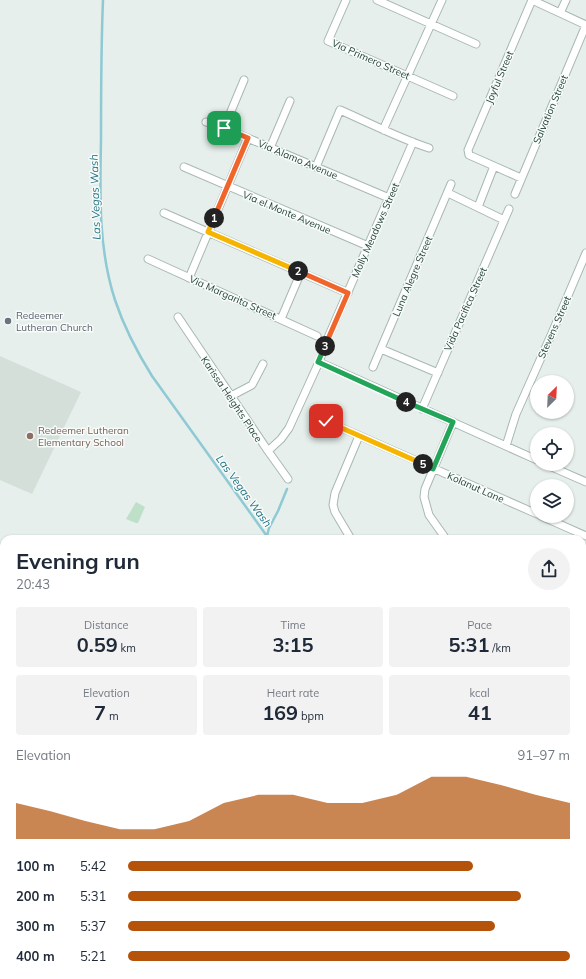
<!DOCTYPE html>
<meta charset="utf-8">
<style>
body{margin:0;font-family:Mulish,sans-serif;background:#f2f2f3;color:#1f2937;height:100vh;display:flex;flex-direction:column;font-size:15px;white-space:nowrap}
*{box-sizing:border-box;margin:0}
p{font-size:13px;color:#747a83}
.icon{flex:none;width:22px;height:22px;fill:none;stroke:currentColor;stroke-width:2;stroke-linecap:round;stroke-linejoin:round}
.map{position:relative;flex:1;overflow:hidden}
.panel{position:absolute;left:0px;top:535px;width:586px;height:444px;display:flex;flex-direction:column;background:#fff;border-radius:12px 12px 0 0;box-shadow:0 1px 3px #0004}
.panel>*{flex:none}
.needle{width:26px;rotate:24deg}
.buttons{position:absolute;left:530px;top:375px;display:grid;gap:8px}
.buttons a{display:grid;place-items:center;width:44px;height:44px;border-radius:50%;background:#fff;box-shadow:0 1px 3px #0004;font-size:20px}
.pin{position:absolute;display:grid;place-items:center;width:34px;height:34px;color:#fff;margin:-17px;border-radius:8px;box-shadow:0 2px 6px #0006}
.km{position:absolute;width:20px;height:20px;margin:-10px;border-radius:50%;background:#222;color:#fff;font-size:11px;line-height:20px;text-align:center}
.round{display:grid;place-items:center;flex:none;width:42px;height:42px;border-radius:21px;background:#f2f2f3}
.summary{display:flex;align-items:center;justify-content:space-between;height:68px;padding:0 16px}
h1{font-size:22px;font-weight:700;line-height:30px}
.stats{display:grid;grid-template-columns:repeat(3,1fr);gap:6px;height:68px;padding:4px 16px}
.stats div{display:grid;align-content:center;border-radius:4px;background:#f2f2f3;text-align:center}
.stats b{font-size:20px;font-weight:700}
.stats small{font-size:11px;font-weight:400}
.stats p{font-size:11px}
.chart{height:112px;padding:8px 16px}
.chart p{display:flex;justify-content:space-between}
.chart svg{width:100%;height:72px;margin-top:4px;fill:#b45309;opacity:.7}
ul{padding:0 16px;list-style:none;font-size:13px}
li{display:grid;grid-template-columns:64px 48px 1fr;align-items:center;height:30px}
li i{height:10px;border-radius:5px;background:#b45309}
.map>svg:first-child{display:block}
.built{fill:#d4dfda}
.green{fill:#bfe0c8}
.lines{fill:none;stroke-linecap:round;stroke-linejoin:round}
.stream{stroke:#8ec9d4;stroke-width:2.5}
.street-casing{stroke:#a8b8b2;stroke-width:9}
.secondary-casing{stroke:#a4bbb3;stroke-width:13}
.street{stroke:#fff;stroke-width:7}
.secondary{stroke:#fff;stroke-width:11}
.split-1-casing{stroke:#fff;stroke-width:8}
.split-2-casing{stroke:#fff;stroke-width:8}
.split-3-casing{stroke:#fff;stroke-width:8}
.split-4-casing{stroke:#fff;stroke-width:8}
.split-5-casing{stroke:#fff;stroke-width:8}
.split-6-casing{stroke:#fff;stroke-width:8}
.split-1{stroke:#f0652b;stroke-width:5}
.split-2{stroke:#f5b400;stroke-width:5}
.split-3{stroke:#f0652b;stroke-width:5}
.split-4{stroke:#22a559;stroke-width:5}
.split-5{stroke:#22a559;stroke-width:5}
.split-6{stroke:#f5b400;stroke-width:5}
.worship-dot{fill:#6b7280;stroke:#f7fbf9;stroke-width:1.5}
.education-dot{fill:#8d6e63;stroke:#f7fbf9;stroke-width:1.5}
.labels{text-anchor:middle;stroke-width:3;stroke-linejoin:round;paint-order:stroke}
.street-label{font-size:10px;fill:#24423a;stroke:#f7fbf9}
.worship-label{font-size:10px;fill:#5b616d;stroke:#f7fbf9;text-anchor:start}
.education-label{font-size:10px;fill:#785e54;stroke:#f7fbf9;text-anchor:start}
.water-label{font-size:11px;font-style:italic;fill:#1c6f80;stroke:#f7fbf9}
</style>
<div class="map">
<svg width="586" height="979" viewBox="0 0 586 979">
<rect width="100%" height="100%" fill="#e6efeb"/>
<!-- built -->
<path class="built" d="M0 356 81 392 32 494 0 480Z"/>
<!-- green -->
<path class="green" d="M136 502 145 507 138 523H136L126 519Z"/>
<g class="lines">
<!-- stream -->
<path class="stream" d="M103 0C101 47 101 93 101 140 100 193 98 248 115 300 124 327 137 352 152 376L269 539
M267 536 269 528 278 511 287 489
M321 979 323 975"/>
<defs>
<path id="street" d="M346 0 328 41 453 96
M377 0 476 44
M532 0 586 25
M560 13 566 0
M206 122 224 128 389 198
M224 128 244 80
M383 130 442 0
M270 148 290 101
M184 167 368 246
M316 167 340 110C370 123 398 138 429 148
M521 178 469 155 468 150 532 0
M448 193 504 220
M515 194 586 25
M478 207 494 166
M164 213 348 293
M148 259 317 336
M189 278 248 138
M178 317 268 451 288 479
M281 319 301 272
M381 349 438 373
M319 362 537 460
M373 367 451 184
M231 396 252 385 263 364
M422 409 509 209
M326 421 537 514
M506 446 516 414 552 333 586 253
M268 451 281 439 289 428 319 362 327 340 413 142
M545 464 586 482
M541 516 586 536
M351 539 335 512 333 505 335 493 359 436
M446 539 429 515 424 497 425 489 453 422
M582 671 586 662
M582 731 586 733
M582 817 586 819
M582 894 586 895
M0 939 4 930
M81 975 91 979
M247 979 248 975"/>
<path id="secondary" d="M0 738 4 740
M582 969 586 971
M547 975 556 979"/>
</defs>
<!-- street casing -->
<use href="#street" class="street-casing"/>
<!-- secondary casing -->
<use href="#secondary" class="secondary-casing"/>
<!-- street -->
<use href="#street" class="street"/>
<!-- secondary -->
<use href="#secondary" class="secondary"/>
</g>
<g class="lines">
<defs>
<path id="split-1" d="M214 218 248 138 224 128"/>
<path id="split-2" d="M214 218 208 232 298 271"/>
<path id="split-3" d="M298 271 348 293 325 346"/>
<path id="split-4" d="M325 346 318 362 406 402"/>
<path id="split-5" d="M406 402 453 422 433 469 423 464"/>
<path id="split-6" d="M326 421 423 464"/>
</defs>
<!-- split-1 casing -->
<use href="#split-1" class="split-1-casing"/>
<!-- split-2 casing -->
<use href="#split-2" class="split-2-casing"/>
<!-- split-3 casing -->
<use href="#split-3" class="split-3-casing"/>
<!-- split-4 casing -->
<use href="#split-4" class="split-4-casing"/>
<!-- split-5 casing -->
<use href="#split-5" class="split-5-casing"/>
<!-- split-6 casing -->
<use href="#split-6" class="split-6-casing"/>
<!-- split-1 -->
<use href="#split-1" class="split-1"/>
<!-- split-2 -->
<use href="#split-2" class="split-2"/>
<!-- split-3 -->
<use href="#split-3" class="split-3"/>
<!-- split-4 -->
<use href="#split-4" class="split-4"/>
<!-- split-5 -->
<use href="#split-5" class="split-5"/>
<!-- split-6 -->
<use href="#split-6" class="split-6"/>
</g>
<!-- markers -->
<circle class="worship-dot" cx="8" cy="321" r="4"/>
<circle class="education-dot" cx="30" cy="436" r="4"/>
<g class="labels">
<!-- street labels -->
<g class="street-label">
<text transform="translate(371 59) rotate(24)" y="4">Via Primero Street</text>
<text transform="translate(499 77) rotate(-67)" y="4">Joyful Street</text>
<text transform="translate(550 109) rotate(-67)" y="4">Salvation Street</text>
<text transform="translate(298 159) rotate(23)" y="4">Via Alamo Avenue</text>
<text transform="translate(287 212) rotate(23)" y="4">Via el Monte Avenue</text>
<text transform="translate(375 230) rotate(-66)" y="4">Molly Meadows Street</text>
<text transform="translate(412 276) rotate(-67)" y="4">Luna Alegre Street</text>
<text transform="translate(233 297) rotate(24)" y="4">Via Margarita Street</text>
<text transform="translate(465 309) rotate(-66)" y="4">Vida Pacifica Street</text>
<text transform="translate(554 327) rotate(-66)" y="4">Stevens Street</text>
<text transform="translate(232 399) rotate(56)" y="4">Karissa Heights Place</text>
<text transform="translate(476 487) rotate(24)" y="4">Kolanut Lane</text>
</g>
<!-- worship labels -->
<g class="worship-label">
<text x="16" y="319">Redeemer<tspan x="16" dy="12">Lutheran Church</tspan></text>
</g>
<!-- education labels -->
<g class="education-label">
<text x="38" y="434">Redeemer Lutheran<tspan x="38" dy="12">Elementary School</tspan></text>
</g>
<!-- water labels -->
<g class="water-label">
<text transform="translate(95 197) rotate(-92)" y="4">Las Vegas Wash</text>
<text transform="translate(244 491) rotate(54)" y="4">Las Vegas Wash</text>
</g>
</g>
</svg>
<div class="buttons">
<a><svg class="needle" viewBox="-14 -14 28 28"><path d="M0-13l5 13h-10z" fill="#e53935"/><path d="M0 13l5-13h-10z" fill="#747a83"/></svg></a>
<a><svg class="icon" aria-label="locate" viewBox="0 0 24 24"><circle cx="12" cy="12" r="6"/><path d="M12 2v4M12 18v4M2 12h4M18 12h4"/></svg></a>
<a><svg class="icon" aria-label="layers" viewBox="0 0 24 24"><path d="M12 4l9 5-9 5-9-5zM3 14l9 5 9-5"/></svg></a>
</div>
<div class="pin" style="left:224px;top:128px;background:#1e9e55"><svg class="icon" aria-label="arrive" viewBox="0 0 24 24"><path d="M6 21V4h12l-3 4 3 4H6"/></svg></div>
<div class="pin" style="left:326px;top:421px;background:#d93025"><svg class="icon" aria-label="check" viewBox="0 0 24 24"><path d="M5 12l5 5 9-10"/></svg></div>
<b class="km" style="left:214px;top:218px">1</b>
<b class="km" style="left:298px;top:271px">2</b>
<b class="km" style="left:325px;top:346px">3</b>
<b class="km" style="left:406px;top:402px">4</b>
<b class="km" style="left:423px;top:464px">5</b>
<section class="panel">
<div class="summary"><div><h1>Evening run</h1><p>20:43</p></div><a class="round"><svg class="icon" aria-label="share" viewBox="0 0 24 24"><path d="M12 15V3M7 8l5-5 5 5M5 13v7h14v-7"/></svg></a></div>
<div class="stats">
<div><p>Distance</p><b>0.59<small> km</small></b></div>
<div><p>Time</p><b>3:15</b></div>
<div><p>Pace</p><b>5:31<small> /km</small></b></div>
</div>
<div class="stats">
<div><p>Elevation</p><b>7<small> m</small></b></div>
<div><p>Heart rate</p><b>169<small> bpm</small></b></div>
<div><p>kcal</p><b>41</b></div>
</div>
<div class="chart"><p><span>Elevation</span>91–97 m</p>
<svg viewBox="0 0 160 44" preserveAspectRatio="none"><path d="M0 44V22L10 27L20 33L30 38L40 38L50 33L60 22L70 17L80 17L90 22L100 22L110 17L120 6L130 6L140 11L150 17L160 22V44z"/></svg>
</div>
<ul>
<li><b>100 m</b>5:42<i style="width:78%"></i></li>
<li><b>200 m</b>5:31<i style="width:89%"></i></li>
<li><b>300 m</b>5:37<i style="width:83%"></i></li>
<li><b>400 m</b>5:21<i style="width:100%"></i></li>
</ul>
</section>
</div>
